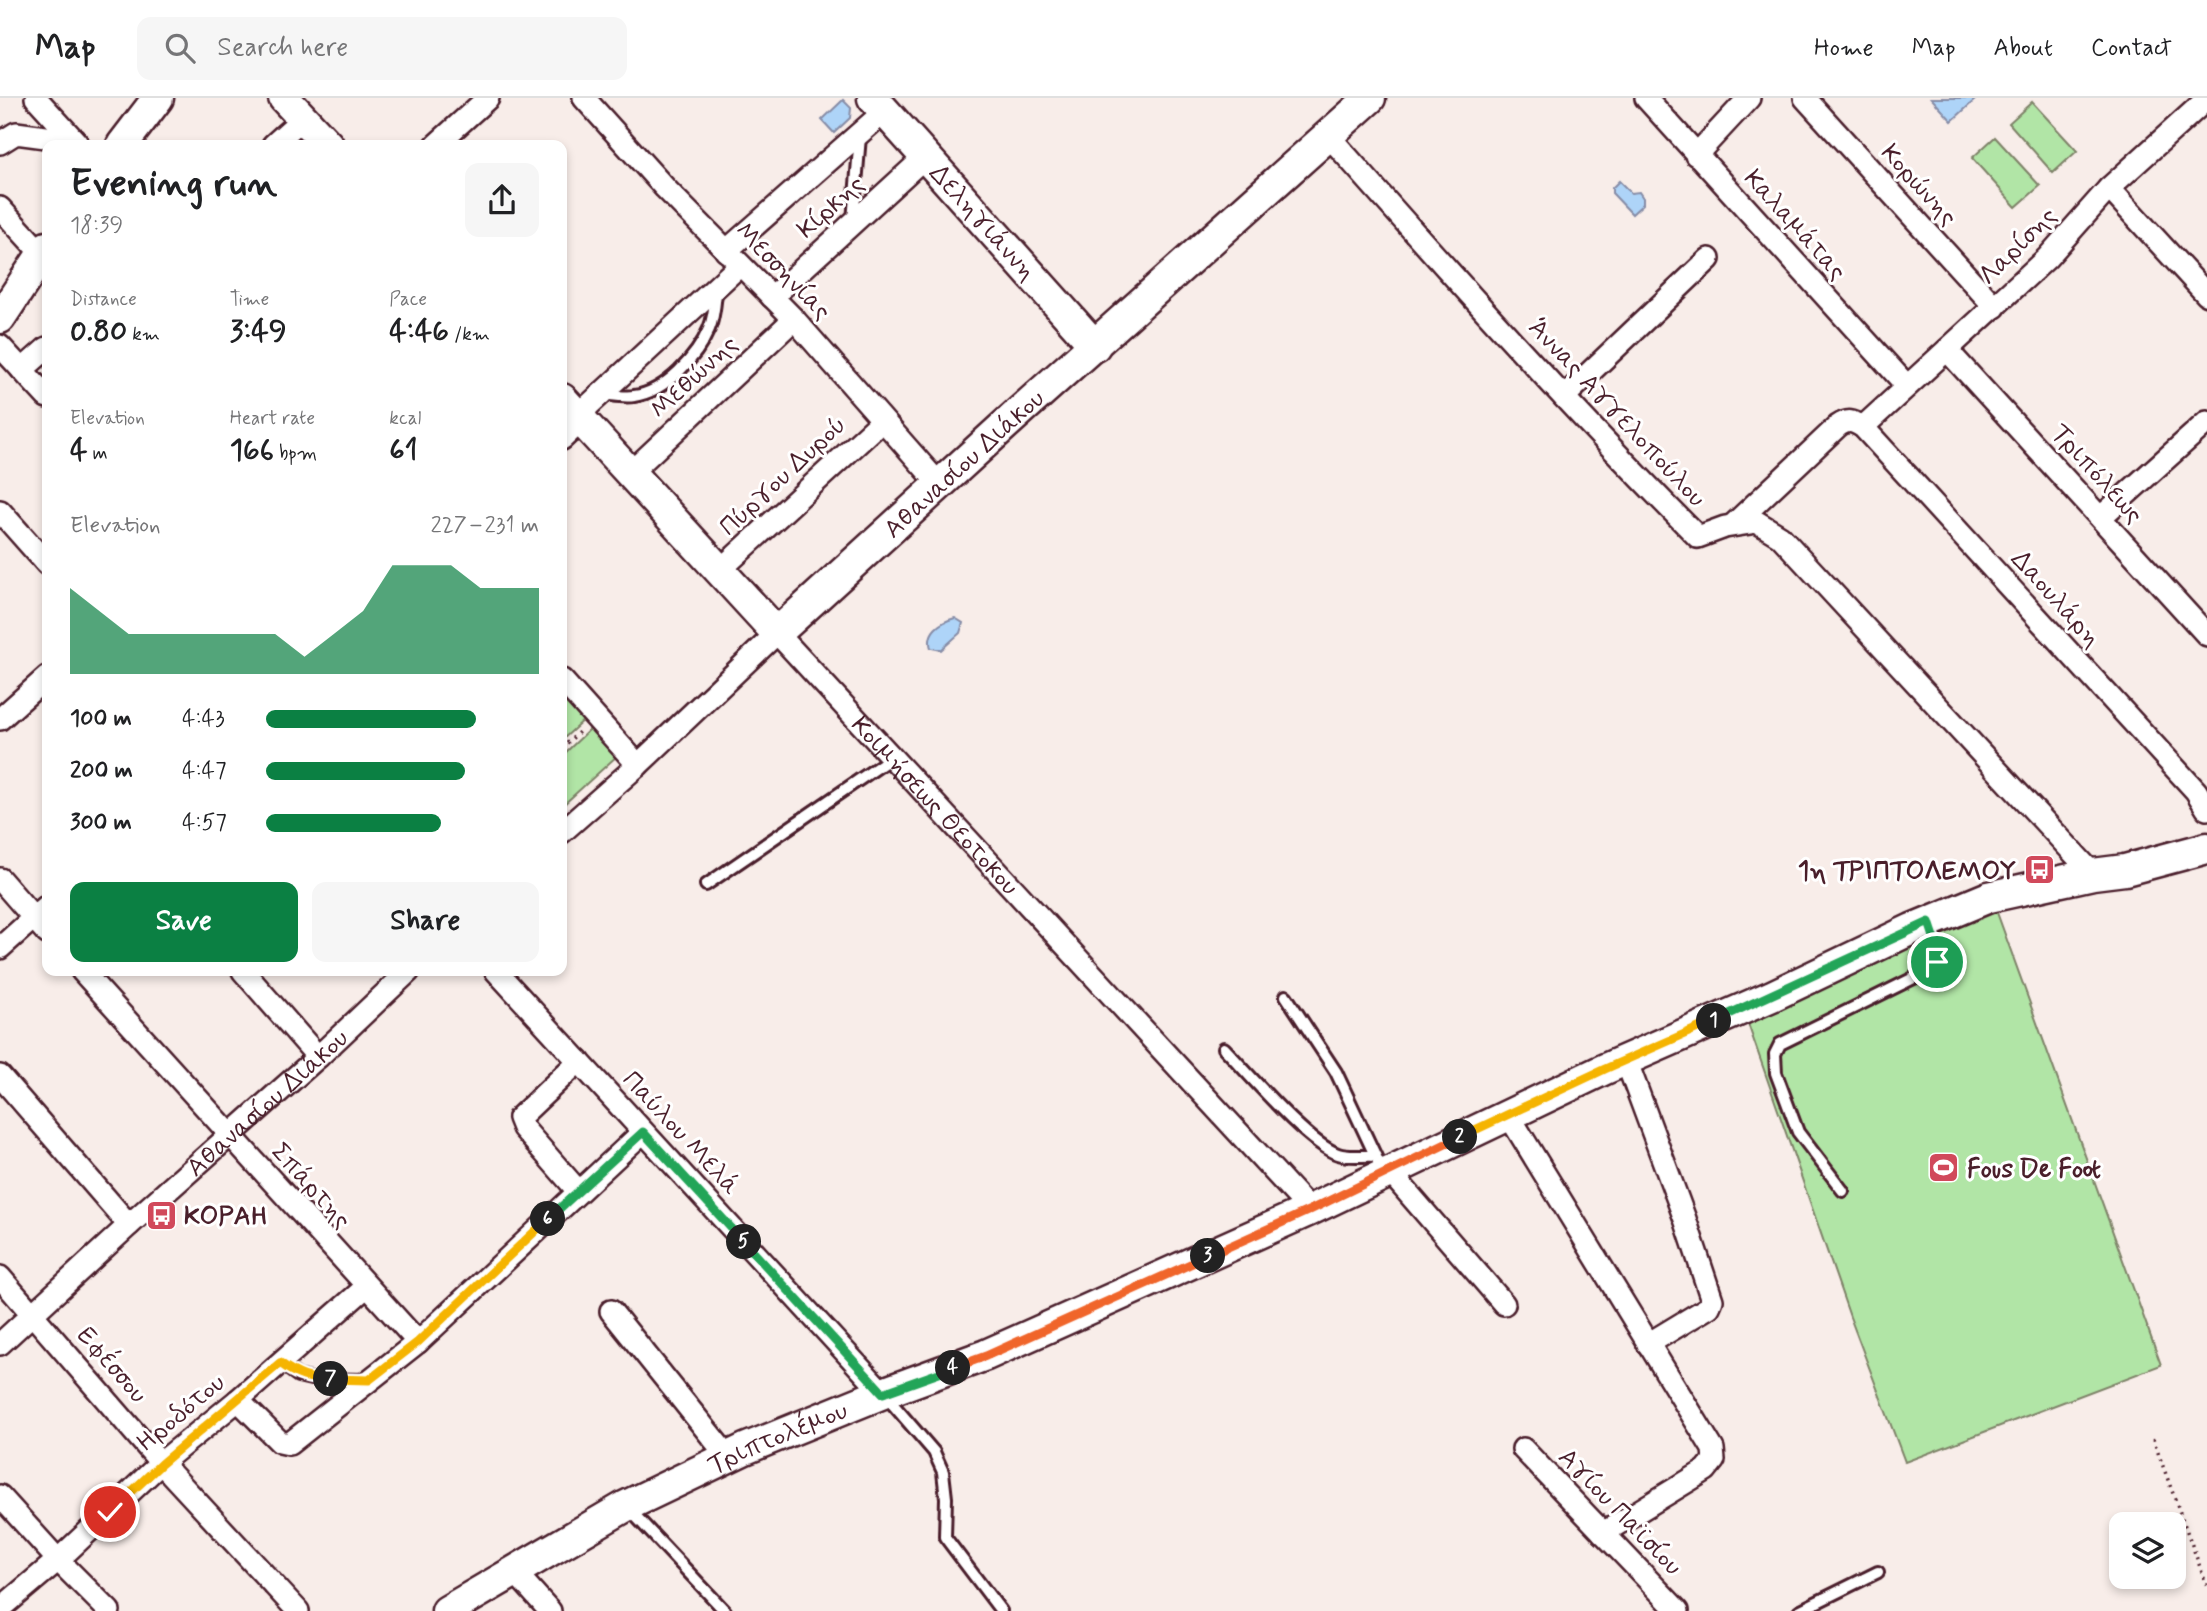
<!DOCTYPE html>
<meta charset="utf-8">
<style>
body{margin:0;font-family:Mynerve,sans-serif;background:#f6f6f6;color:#202124;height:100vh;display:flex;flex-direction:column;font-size:26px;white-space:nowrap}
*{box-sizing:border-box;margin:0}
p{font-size:23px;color:#757577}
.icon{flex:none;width:38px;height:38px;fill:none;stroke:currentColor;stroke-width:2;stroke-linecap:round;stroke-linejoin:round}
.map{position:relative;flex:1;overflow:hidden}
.drawer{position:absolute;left:42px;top:42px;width:525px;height:836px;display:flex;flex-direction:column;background:#fff;border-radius:14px;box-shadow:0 4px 10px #0003}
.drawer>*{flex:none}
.tools{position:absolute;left:2109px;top:1414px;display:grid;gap:14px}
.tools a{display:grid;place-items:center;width:77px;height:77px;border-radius:14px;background:#fff;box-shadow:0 4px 10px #0003;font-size:35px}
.pin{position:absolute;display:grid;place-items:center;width:60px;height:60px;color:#fff;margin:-30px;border:4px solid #fff;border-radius:50%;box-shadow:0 2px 7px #0007}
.km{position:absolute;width:35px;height:35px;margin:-18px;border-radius:50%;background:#222;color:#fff;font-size:19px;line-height:35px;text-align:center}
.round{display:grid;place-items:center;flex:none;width:74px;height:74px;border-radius:14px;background:#f6f6f6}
.headline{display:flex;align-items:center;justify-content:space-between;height:119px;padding:0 28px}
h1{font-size:38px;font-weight:700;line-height:52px}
.figures{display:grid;grid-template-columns:repeat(3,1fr);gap:10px;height:119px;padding:7px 28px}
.figures div{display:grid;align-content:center}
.figures b{font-size:30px;font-weight:700}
.figures small{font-size:19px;font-weight:400}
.figures p{font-size:19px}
.chart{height:196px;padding:14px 28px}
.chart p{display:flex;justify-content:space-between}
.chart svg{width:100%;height:126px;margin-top:7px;fill:#0b8043;opacity:.7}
.primary-button{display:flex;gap:14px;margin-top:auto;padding:14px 28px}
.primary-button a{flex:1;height:80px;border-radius:14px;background:#0b8043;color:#fff;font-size:28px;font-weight:700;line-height:80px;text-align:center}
.primary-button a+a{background:#f6f6f6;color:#202124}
ul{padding:0 28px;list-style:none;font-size:23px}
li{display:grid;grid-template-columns:112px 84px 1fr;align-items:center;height:52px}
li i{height:18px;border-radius:9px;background:#0b8043}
header{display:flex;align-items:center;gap:42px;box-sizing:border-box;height:98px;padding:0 35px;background:#fff;border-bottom:2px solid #e0e0e0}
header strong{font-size:33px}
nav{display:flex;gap:38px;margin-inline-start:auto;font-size:24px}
.search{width:490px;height:63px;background:#f6f6f6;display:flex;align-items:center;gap:18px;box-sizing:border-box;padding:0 24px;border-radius:14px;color:#757577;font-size:26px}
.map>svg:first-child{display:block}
.green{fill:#b1e5a6;stroke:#7e8268;stroke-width:2}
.water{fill:#aed4f8;stroke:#868ca6;stroke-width:2}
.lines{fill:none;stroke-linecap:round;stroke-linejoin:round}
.lane-casing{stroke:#4a1f2b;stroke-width:16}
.street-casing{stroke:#4a1f2b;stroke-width:26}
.secondary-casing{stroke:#4a1f2b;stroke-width:35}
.path{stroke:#4a1f2b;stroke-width:3.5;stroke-dasharray:2 5;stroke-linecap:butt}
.lane{stroke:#fff;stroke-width:10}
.street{stroke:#fff;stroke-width:21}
.secondary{stroke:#fff;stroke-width:30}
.split-1-casing{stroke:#fff;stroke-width:14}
.split-2-casing{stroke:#fff;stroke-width:14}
.split-3-casing{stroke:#fff;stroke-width:14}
.split-4-casing{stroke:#fff;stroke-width:14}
.split-5-casing{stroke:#fff;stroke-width:14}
.split-6-casing{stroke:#fff;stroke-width:14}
.split-7-casing{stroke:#fff;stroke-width:14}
.split-8-casing{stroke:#fff;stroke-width:14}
.split-1{stroke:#22a559;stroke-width:9}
.split-2{stroke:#f5b400;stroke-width:9}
.split-3{stroke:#f0652b;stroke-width:9}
.split-4{stroke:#f0652b;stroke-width:9}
.split-5{stroke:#22a559;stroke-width:9}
.split-6{stroke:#22a559;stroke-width:9}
.split-7{stroke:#f5b400;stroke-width:9}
.split-8{stroke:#f5b400;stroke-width:9}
.labels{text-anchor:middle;stroke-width:6;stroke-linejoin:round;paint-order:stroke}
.street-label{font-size:26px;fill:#4a1f2b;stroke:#fff}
.poi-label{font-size:26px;font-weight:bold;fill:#4a1f2b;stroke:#fff;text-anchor:start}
</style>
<header>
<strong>Map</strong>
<div class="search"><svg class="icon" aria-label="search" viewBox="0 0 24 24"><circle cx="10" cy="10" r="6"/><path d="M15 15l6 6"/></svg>Search here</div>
<nav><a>Home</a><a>Map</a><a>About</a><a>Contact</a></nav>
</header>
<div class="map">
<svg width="2207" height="1513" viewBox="0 0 2207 1513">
<rect width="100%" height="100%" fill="#f8ede9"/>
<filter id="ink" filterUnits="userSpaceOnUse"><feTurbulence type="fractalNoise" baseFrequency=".0143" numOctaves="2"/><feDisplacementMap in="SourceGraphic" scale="14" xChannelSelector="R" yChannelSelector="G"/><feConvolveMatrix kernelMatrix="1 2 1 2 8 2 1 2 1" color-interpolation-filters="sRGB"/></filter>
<g filter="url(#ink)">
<!-- green -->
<path class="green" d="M2032 4 2077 53 2053 75 2009 25Z
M1995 39 2040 88 2016 109 1972 60Z
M562 596 585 621 562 642Z
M592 629 618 657 562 708V658Z
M1995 809 2161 1267 1905 1364 1850 1219 1746 920Z"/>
<!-- water -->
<path class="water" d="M1931 0H1977L1952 23Z
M843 2 851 10 850 20 834 35 822 22Z
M1619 83 1631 95 1639 94 1643 100V106L1632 116 1612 95V90Z
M955 520 963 525 960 535 941 552 931 550C926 534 940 524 955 520Z"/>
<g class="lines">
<defs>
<path id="lane" d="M853 123 860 38
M601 296C612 297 624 300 634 298 665 294 697 259 709 231 714 220 715 205 716 194
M706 787 891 660
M1286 898 1336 974 1383 1074
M1224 950C1249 976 1307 1045 1338 1056 1349 1060 1364 1057 1375 1058
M1843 1093 1798 1034 1776 975 1775 956 1780 946 1928 873C1946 856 1937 847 1930 827
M280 1265 298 1278 311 1281 367 1282
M884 1296 934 1354 943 1374 946 1400 945 1439 1001 1513
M628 1410 725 1513
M1799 1513 1878 1474"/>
<g id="street">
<path d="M36 0 77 45"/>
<path d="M584 0 665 90 794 221 939 386"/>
<path d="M1646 0 1907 288"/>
<path d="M1805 0 1995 209"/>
<path d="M1328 37C1449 174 1570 310 1698 439L1725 429 1757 424 1780 438 2093 776"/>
<path d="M0 45 16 35 75 43"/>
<path d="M273 47 303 20"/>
<path d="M436 47 488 0"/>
<path d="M1696 57 1749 0"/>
<path d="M2109 90 2207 197"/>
<path d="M0 110 42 156"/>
<path d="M726 153 885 13"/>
<path d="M772 199 926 58"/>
<path d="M0 248 47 299"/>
<path d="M1947 252 2207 537"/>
<path d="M22 272 47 250"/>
<path d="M1564 299 1709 161"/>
<path d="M1863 329 2047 160 2109 90 2207 1"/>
<path d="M562 341 581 323 588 308 740 167"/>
<path d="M630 375 794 221"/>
<path d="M0 413 47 466"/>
<path d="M2101 419 2207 324"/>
<path d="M1733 427 1838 328C1848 321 1853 323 1863 329L2196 693 2207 711"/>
<path d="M720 472 882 323"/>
<path d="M562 582 638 667"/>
<path d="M0 621 47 579"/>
<path id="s1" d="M562 734 638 667 777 535 1310 1112"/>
<path d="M0 781 47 835"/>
<path d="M0 850 47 808"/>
<path d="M82 873 418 1244"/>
<path d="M243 873 318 959"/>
<path d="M496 873 883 1295"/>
<path d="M1626 962 1685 1121 1712 1202 1709 1209 1648 1246"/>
<path d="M0 978 129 1127"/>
<path d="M1508 1016 1713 1351 1714 1362 1706 1372 1603 1435"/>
<path d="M1390 1074 1504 1206"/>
<path d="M578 1093 523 1030 519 1020 579 963"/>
<path d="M0 1179 161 1365 298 1513"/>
<path d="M611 1213 728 1359"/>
<path id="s2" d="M0 1246 129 1127 318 959 409 873"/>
<path d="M238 1302 280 1344 289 1346 418 1244 643 1034"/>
<path d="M1523 1351 1678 1513"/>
<path d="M0 1398 58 1462 109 1513"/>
<path d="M514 1473 550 1513"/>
<path d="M0 1511 58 1462 161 1365 238 1302 366 1189"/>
</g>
<g id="secondary">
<path d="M284 0 328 47"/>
<path id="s3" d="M873 0 1095 248"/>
<path d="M122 47 158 0"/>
<path d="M0 220 47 149"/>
<path id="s4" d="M562 301 777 535 1006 326 1370 0"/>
<path id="s5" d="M447 1513 626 1408 745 1351 883 1295 986 1257 1310 1112 1605 971 1772 898 1912 831 1989 799 2093 776 2125 772 2207 750"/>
</g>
</defs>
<!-- lane casing -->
<use href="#lane" class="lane-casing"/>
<!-- street casing -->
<use href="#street" class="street-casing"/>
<!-- secondary casing -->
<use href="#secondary" class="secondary-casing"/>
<!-- path -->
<path class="path" d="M562 650 581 632
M2153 1341 2207 1488"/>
<!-- lane -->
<use href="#lane" class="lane"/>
<!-- street -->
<use href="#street" class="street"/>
<!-- secondary -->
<use href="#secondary" class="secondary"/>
</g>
</g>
<g class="lines" filter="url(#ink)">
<defs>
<path id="split-1" d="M1714 923 1929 824 1939 854 1937 864"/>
<path id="split-2" d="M1460 1039 1605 971 1714 923"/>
<path id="split-3" d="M1208 1158 1310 1112 1460 1039"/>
<path id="split-4" d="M953 1270 986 1258 1208 1158"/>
<path id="split-5" d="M744 1144 883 1295 953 1270"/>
<path id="split-6" d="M548 1121 643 1034 744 1144"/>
<path id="split-7" d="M331 1281 369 1282 418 1244 548 1121"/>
<path id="split-8" d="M110 1414 161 1366 280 1265C298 1278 309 1282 331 1281"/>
</defs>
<!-- split-1 casing -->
<use href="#split-1" class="split-1-casing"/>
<!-- split-2 casing -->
<use href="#split-2" class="split-2-casing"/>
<!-- split-3 casing -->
<use href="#split-3" class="split-3-casing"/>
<!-- split-4 casing -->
<use href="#split-4" class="split-4-casing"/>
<!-- split-5 casing -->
<use href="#split-5" class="split-5-casing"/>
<!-- split-6 casing -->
<use href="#split-6" class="split-6-casing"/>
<!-- split-7 casing -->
<use href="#split-7" class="split-7-casing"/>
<!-- split-8 casing -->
<use href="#split-8" class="split-8-casing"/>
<!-- split-1 -->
<use href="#split-1" class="split-1"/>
<!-- split-2 -->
<use href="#split-2" class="split-2"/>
<!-- split-3 -->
<use href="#split-3" class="split-3"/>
<!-- split-4 -->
<use href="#split-4" class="split-4"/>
<!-- split-5 -->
<use href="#split-5" class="split-5"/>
<!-- split-6 -->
<use href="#split-6" class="split-6"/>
<!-- split-7 -->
<use href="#split-7" class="split-7"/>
<!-- split-8 -->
<use href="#split-8" class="split-8"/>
</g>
<!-- icons -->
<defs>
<symbol id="bus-square" viewBox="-11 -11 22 22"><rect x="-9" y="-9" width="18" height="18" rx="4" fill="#d1495b" stroke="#fff"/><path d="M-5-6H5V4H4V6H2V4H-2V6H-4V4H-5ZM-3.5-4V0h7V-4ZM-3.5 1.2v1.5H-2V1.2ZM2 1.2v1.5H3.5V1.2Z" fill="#fff"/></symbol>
<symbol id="stadium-square" viewBox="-11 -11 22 22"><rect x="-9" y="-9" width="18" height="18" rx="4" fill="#d1495b" stroke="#fff"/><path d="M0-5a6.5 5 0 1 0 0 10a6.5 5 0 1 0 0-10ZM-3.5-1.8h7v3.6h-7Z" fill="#fff"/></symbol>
</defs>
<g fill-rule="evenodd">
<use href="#bus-square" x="2022" y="754" width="35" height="35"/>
<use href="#stadium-square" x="1926" y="1052" width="35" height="35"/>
<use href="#bus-square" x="144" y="1100" width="35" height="35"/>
</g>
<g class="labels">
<!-- street labels -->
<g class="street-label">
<text transform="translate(1920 86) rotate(48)" y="9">Κορώνης</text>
<text transform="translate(830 108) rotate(-42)" y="9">Κίρκης</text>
<text dy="9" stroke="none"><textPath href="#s3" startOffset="166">Δεληγιάννη</textPath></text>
<text transform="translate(1796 126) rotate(48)" y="9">Καλαμάτας</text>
<text transform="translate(2017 147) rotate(-45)" y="9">Λαρίσης</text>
<text transform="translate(784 172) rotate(46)" y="9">Μεσσηνίας</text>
<text transform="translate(693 278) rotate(-43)" y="9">Μεθώνης</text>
<text transform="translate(1618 314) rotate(47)" y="9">Άννας Αγγελοπούλου</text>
<text dy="9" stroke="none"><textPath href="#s4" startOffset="570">Αθανασίου Διάκου</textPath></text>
<text transform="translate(2098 375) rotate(48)" y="9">Τριπόλεως</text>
<text transform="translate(782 377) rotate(-43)" y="9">Πύργου Δυρού</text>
<text transform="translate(2057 500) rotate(48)" y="9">Δαουλάρη</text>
<text dy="9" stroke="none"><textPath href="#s1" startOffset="527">Κοιμήσεως Θεοτοκου</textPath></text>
<text dy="9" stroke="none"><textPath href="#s2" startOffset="360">Αθανασίου Διάκου</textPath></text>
<text transform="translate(682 1034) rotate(47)" y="9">Παύλου Μελά</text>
<text transform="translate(312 1087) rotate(48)" y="9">Σπάρτης</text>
<text transform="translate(113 1266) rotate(49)" y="9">Εφέσσου</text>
<text transform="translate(180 1314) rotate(-40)" y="9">Ηροδότου</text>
<text dy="9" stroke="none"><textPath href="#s5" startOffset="374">Τριπτολέμου</textPath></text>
<text transform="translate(1621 1413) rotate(46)" y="9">Αγίου Παϊσίου</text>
</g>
<!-- poi labels -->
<g class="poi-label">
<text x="2016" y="781" text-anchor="end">1η ΤΡΙΠΤΟΛΕΜΟΥ</text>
<text x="1967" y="1079">Fous De Foot</text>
<text x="184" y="1126">ΚΟΡΑΗ</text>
</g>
</g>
</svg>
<div class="tools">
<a><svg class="icon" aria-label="layers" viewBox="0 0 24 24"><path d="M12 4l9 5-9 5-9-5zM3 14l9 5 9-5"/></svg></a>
</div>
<div class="pin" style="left:1937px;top:864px;background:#1e9e55"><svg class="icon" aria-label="arrive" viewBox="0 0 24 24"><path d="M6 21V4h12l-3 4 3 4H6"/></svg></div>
<div class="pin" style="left:110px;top:1414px;background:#d93025"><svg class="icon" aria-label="check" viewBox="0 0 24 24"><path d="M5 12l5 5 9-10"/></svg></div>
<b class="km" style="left:1714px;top:923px">1</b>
<b class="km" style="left:1460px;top:1039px">2</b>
<b class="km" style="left:1208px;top:1158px">3</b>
<b class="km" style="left:953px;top:1270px">4</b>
<b class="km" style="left:744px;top:1144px">5</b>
<b class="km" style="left:548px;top:1121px">6</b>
<b class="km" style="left:331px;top:1281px">7</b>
<section class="drawer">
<div class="headline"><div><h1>Evening run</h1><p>18:39</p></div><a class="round"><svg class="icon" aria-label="share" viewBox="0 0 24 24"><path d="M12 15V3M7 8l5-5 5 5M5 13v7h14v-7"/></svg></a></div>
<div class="figures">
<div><p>Distance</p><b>0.80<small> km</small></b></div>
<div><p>Time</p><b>3:49</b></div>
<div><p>Pace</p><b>4:46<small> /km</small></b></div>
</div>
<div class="figures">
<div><p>Elevation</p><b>4<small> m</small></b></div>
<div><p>Heart rate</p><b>166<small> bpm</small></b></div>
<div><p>kcal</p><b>61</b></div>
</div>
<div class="chart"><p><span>Elevation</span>227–231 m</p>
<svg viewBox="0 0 160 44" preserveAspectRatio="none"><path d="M0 44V14L10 22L20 30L30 30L40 30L50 30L60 30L70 30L80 38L90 30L100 22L110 6L120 6L130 6L140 14L150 14L160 14V44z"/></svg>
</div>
<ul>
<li><b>100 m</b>4:43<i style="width:77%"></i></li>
<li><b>200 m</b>4:47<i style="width:73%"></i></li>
<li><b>300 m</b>4:57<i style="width:64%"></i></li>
</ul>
<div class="primary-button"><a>Save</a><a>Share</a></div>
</section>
</div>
